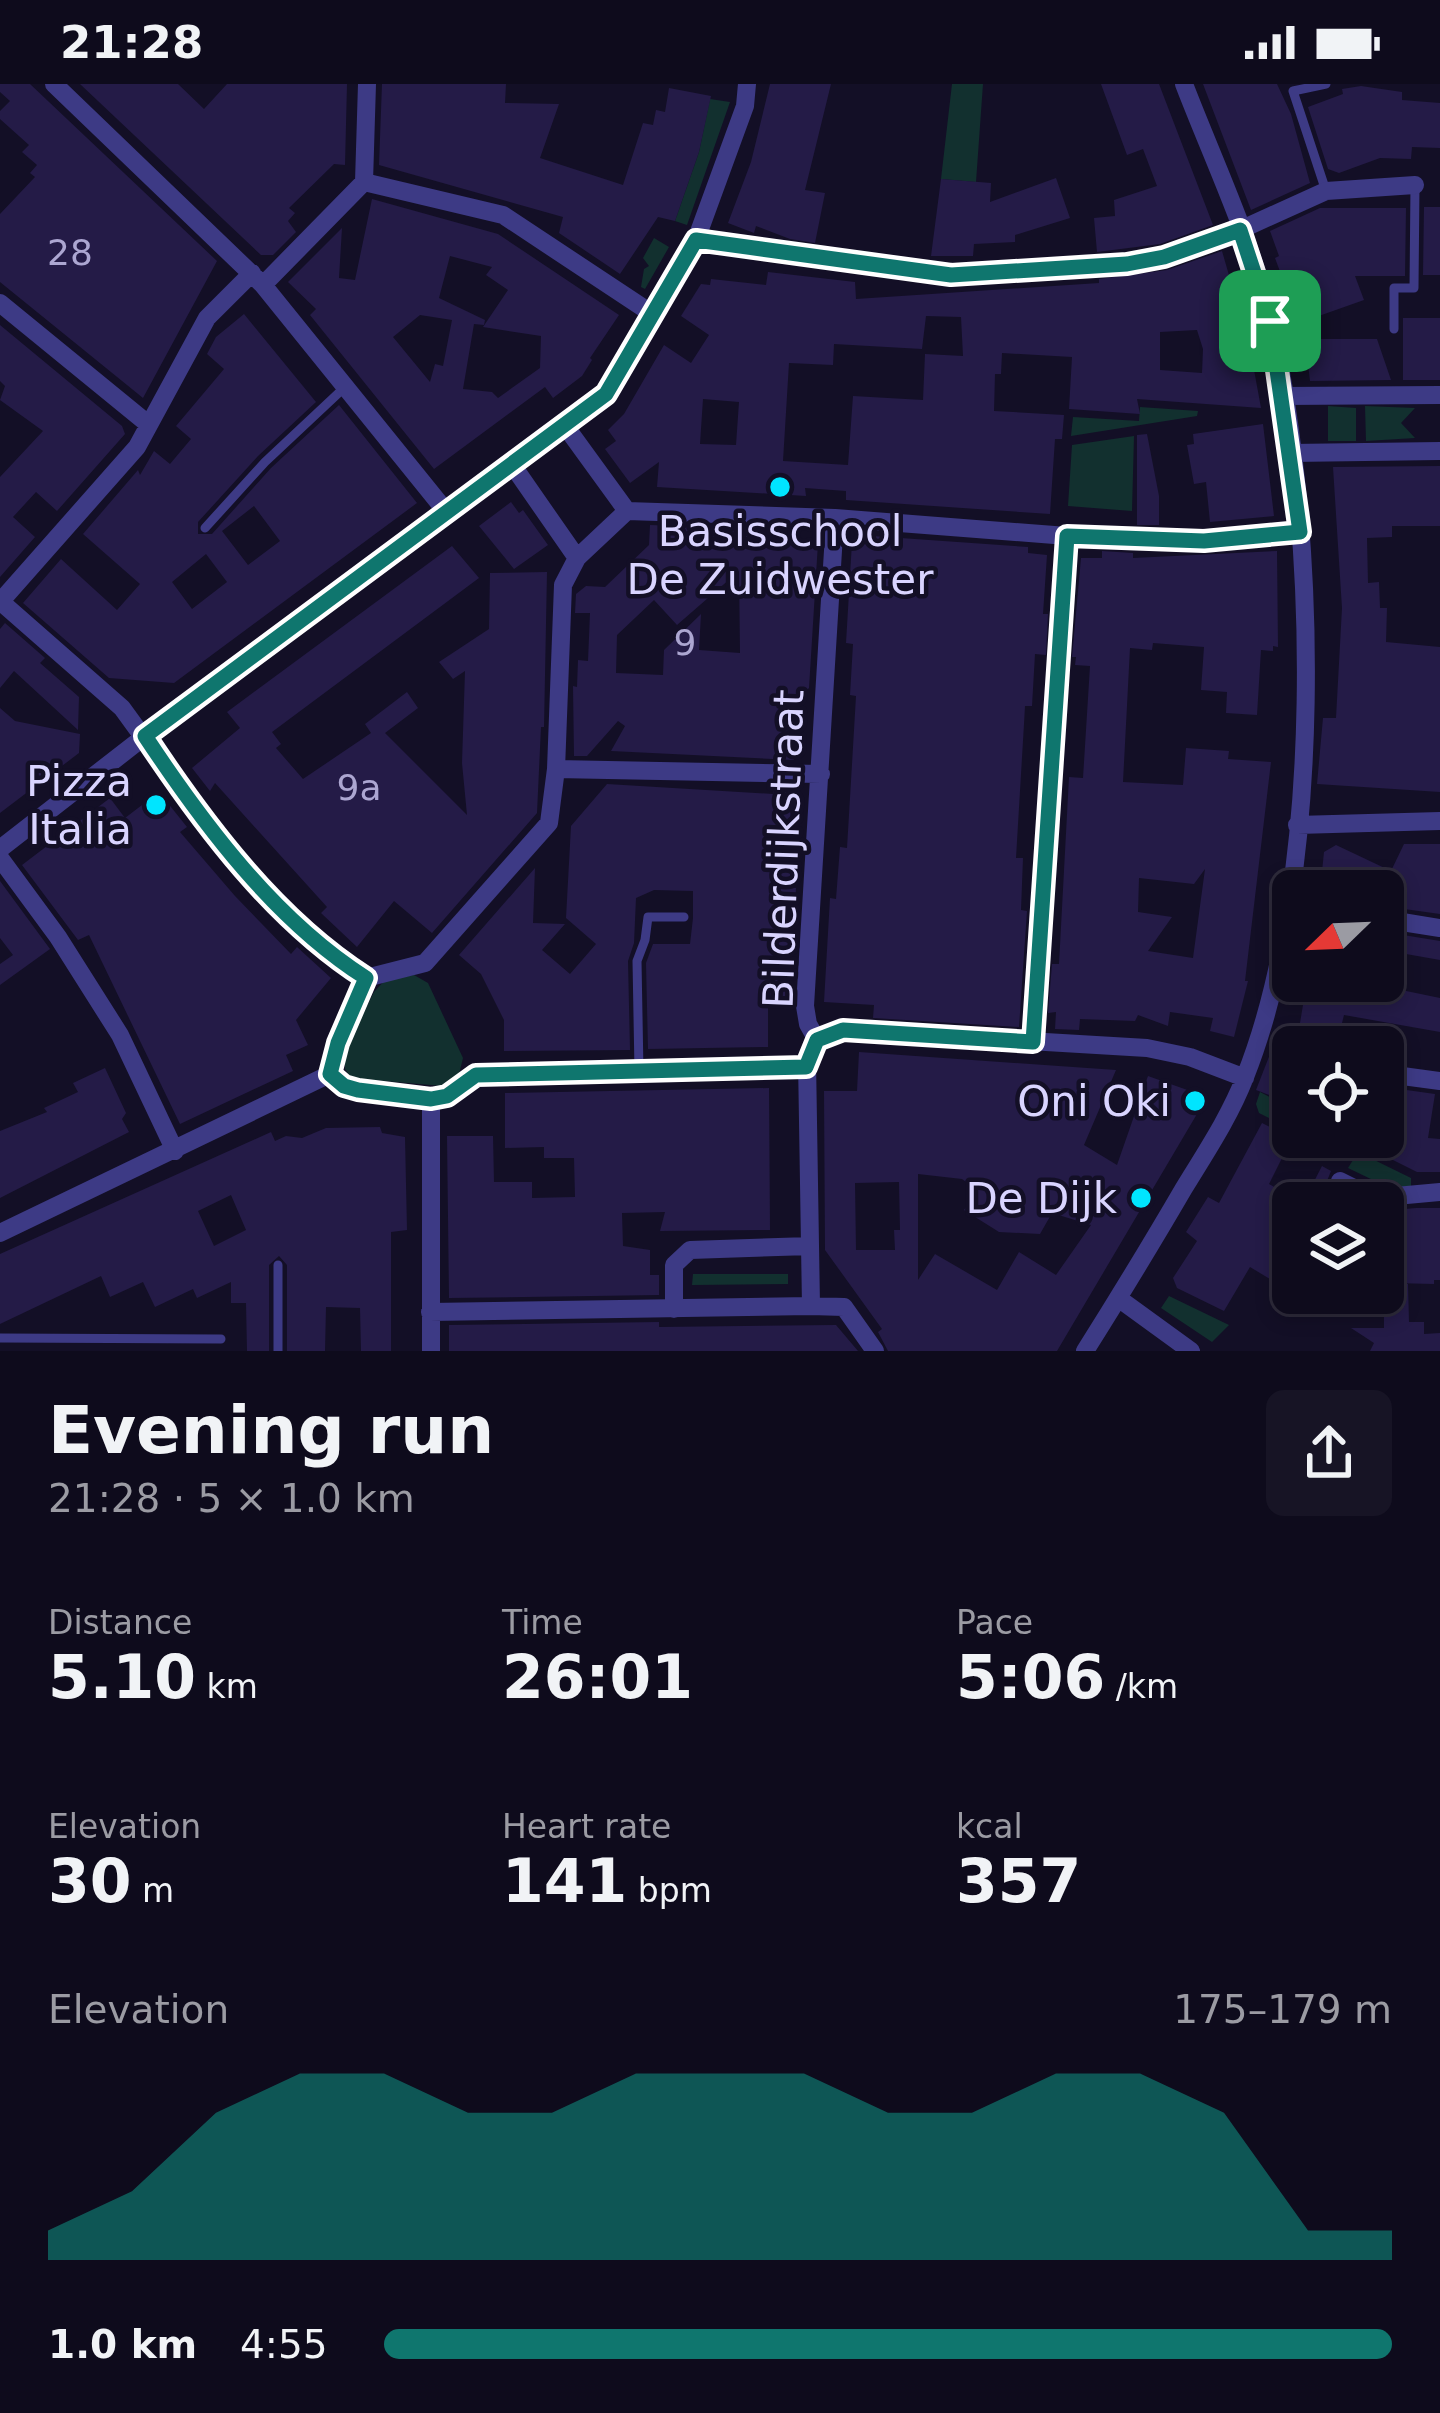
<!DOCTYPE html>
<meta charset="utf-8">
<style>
body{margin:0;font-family:"DejaVu Sans",sans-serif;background:#171425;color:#f1f3f6;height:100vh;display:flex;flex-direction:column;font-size:45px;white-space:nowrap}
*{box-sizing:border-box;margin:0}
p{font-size:39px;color:#9b9ba3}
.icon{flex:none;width:66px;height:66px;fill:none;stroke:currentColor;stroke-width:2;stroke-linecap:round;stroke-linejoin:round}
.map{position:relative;height:1267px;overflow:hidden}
.sheet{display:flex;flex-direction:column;background:#0e0b1c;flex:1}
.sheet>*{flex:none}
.needle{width:78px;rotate:247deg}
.controls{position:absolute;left:1272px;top:786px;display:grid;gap:24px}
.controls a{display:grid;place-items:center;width:132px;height:132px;border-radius:18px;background:#0e0b1c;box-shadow:0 6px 18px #0003,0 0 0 3px #2e2b3b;font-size:60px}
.pin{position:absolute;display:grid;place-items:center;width:102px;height:102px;color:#fff;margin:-51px;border-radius:24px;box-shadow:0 6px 18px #0006}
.round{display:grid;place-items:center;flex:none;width:126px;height:126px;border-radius:18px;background:#171425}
.headline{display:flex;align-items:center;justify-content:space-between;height:204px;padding:0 48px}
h1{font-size:66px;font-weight:700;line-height:90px}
.stats{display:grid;grid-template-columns:repeat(3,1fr);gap:18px;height:204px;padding:12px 48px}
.stats div{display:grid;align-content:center}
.stats b{font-size:60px;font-weight:700}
.stats small{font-size:33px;font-weight:400}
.stats p{font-size:33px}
.chart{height:336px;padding:24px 48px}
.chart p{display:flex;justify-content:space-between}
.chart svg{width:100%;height:216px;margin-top:12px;fill:#0f766e;opacity:.7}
ul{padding:0 48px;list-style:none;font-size:39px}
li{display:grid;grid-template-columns:192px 144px 1fr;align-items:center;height:90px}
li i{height:30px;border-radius:15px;background:#0f766e}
.status{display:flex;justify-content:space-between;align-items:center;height:84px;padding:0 60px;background:#0e0b1c;direction:ltr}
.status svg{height:33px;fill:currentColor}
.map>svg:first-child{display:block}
.green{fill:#12302f}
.building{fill:#241b47;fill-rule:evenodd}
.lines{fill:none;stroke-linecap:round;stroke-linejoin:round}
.service{stroke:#3d3a85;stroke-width:9}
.minor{stroke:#3d3a85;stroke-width:18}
.route-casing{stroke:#fff;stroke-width:24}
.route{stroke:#0f766e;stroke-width:15}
.poi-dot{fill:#00e5ff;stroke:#130f26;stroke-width:4.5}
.labels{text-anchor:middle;stroke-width:9;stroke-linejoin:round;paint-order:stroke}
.number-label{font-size:36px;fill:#aca6d1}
.poi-label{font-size:42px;fill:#d9d4ff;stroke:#130f26;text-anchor:end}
.street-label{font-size:42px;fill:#d9d4ff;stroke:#130f26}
</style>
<div class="status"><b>21:28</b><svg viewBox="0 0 49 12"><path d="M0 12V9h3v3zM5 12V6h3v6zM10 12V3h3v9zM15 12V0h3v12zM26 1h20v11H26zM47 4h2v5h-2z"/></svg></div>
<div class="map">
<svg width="1440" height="1267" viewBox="0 0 1440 1267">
<rect width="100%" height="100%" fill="#130f26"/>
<!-- green -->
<path class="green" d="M952 0H983L976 98 941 95Z
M710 15 730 18 687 141 675 137 699 68Z
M654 154 669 163 645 205 641 203 644 185 649 182 643 174Z
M1328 322 1356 324V357H1328Z
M1365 322 1415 324 1401 339 1415 354 1366 357Z
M1140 323 1198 327 1197 332 1071 352 1073 333 1139 337Z
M1134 352 1132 427 1068 422 1072 361Z
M414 891 428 899 463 974 459 990 442 1002 351 994 345 985 344 968 374 908 385 896Z
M1260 1008 1293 1025V1046L1259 1029 1256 1020Z
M1358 1068 1411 1094V1104H1391L1390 1098 1375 1097 1348 1084Z
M693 1190H788V1200L692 1201Z
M1169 1212 1229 1241 1212 1258 1161 1224Z"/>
<!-- building -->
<path class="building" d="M0 0H30L217 177 143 314 0 198V130L35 93 30 89 37 81 22 68 29 61 0 35V27L10 17 0 8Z
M80 0H178L204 25 227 0H347L345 81 334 80 289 124 295 129 288 137 296 148 273 171H261Z
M382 0H506L505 19 559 20 540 74 623 101 643 39 653 41 656 26 665 28 669 4 711 12 699 68 675 137 658 133 620 190 559 149 563 133 379 81Z
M770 0H831L805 106 825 109 815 159 790 155 756 142 754 149 728 139 751 78Z
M1101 0H1159L1213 141 1160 160 1097 168 1094 134 1115 132 1114 116 1157 102 1143 65 1127 71Z
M1203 0H1277L1291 30 1310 99 1251 126Z
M1361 2 1402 8V16L1440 19V64L1412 63 1411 75 1380 74 1339 89 1328 85 1308 23 1343 10 1342 5Z
M1056 94 1070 134 1015 151V158L974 160 973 172H931L941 95 991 99 990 118Z
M372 115 498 150 619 231 590 274 592 276 582 292 553 314 545 303 434 385 310 231 316 225 288 198 342 144 339 194 355 196ZM450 172 492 183 486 191 508 206 483 243 541 252 540 284 498 314 492 308 463 305 474 240 484 241 485 236 439 214ZM420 231 452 236 443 282 435 280 430 298 393 253Z
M1424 123H1440V191H1423Z
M1320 124H1406L1405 192H1355L1364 216 1299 239 1275 174 1279 172 1270 147Z
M1222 167 1250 264 1261 324 1137 315 1140 330 1069 325 1072 273 1002 269 1001 290H995L994 327 1064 331 1062 355H1055L1050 430 846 416V407L805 404 806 412 657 403 659 378 630 399 605 365 616 357 608 346 624 330 664 261 691 279 709 251 681 232 701 200 710 201 711 195 766 201 768 188 855 198 856 215 1099 199V195L1167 186ZM926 232 961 233 963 272 925 270 923 316 853 312 848 381 783 377 789 279 833 281 834 260 922 265ZM1197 246 1203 265 1202 289 1160 286V248ZM703 315 739 318 736 361 700 360Z
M244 230 316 318 258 372 198 438V450H212L271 384 339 321 417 419 174 599 109 594 23 519 61 475 117 526 140 500 83 450 138 386 140 391 154 367 170 380 191 355 176 342 224 285 207 270 216 253ZM254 422 280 457 248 481 222 447ZM206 470 227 498 192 525 172 498Z
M1403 234H1440V296H1403Z
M0 241 122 342 125 350 57 427 36 408 13 433 35 453 0 493V393L43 347 0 316 5 302 0 297Z
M1305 255H1377L1391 296 1310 297Z
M1263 340 1274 432 1210 438 1206 398 1194 400 1187 361 1194 360 1193 350Z
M1147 350 1159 412V441H1137V351Z
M1440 382V442H1392V453L1367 454 1368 499 1379 498 1380 524H1387L1386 558 1440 563V708L1317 700 1323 634H1336L1342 524 1333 383Z
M511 418 519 429 523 426 548 461 514 485 479 442Z
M650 441 776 446 775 457 818 459 809 604 798 614 794 676 611 667 625 642 618 637 587 672H574L573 602 577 603 578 576 588 577 590 529H575L576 510 586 502 605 503 649 461ZM739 487 740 569 699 566 701 530 664 566 663 591 616 589 617 551 654 516 677 541Z
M872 452 1028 463V469L1047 471 1043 530H1048L1046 571 1035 570 1032 622H1025L1024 640 1016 774H1023L1021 826 1027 827 1019 943 873 934 874 921 824 918 830 814 836 815 840 763 847 764 851 697 856 612 850 611 853 560 846 559 852 458 872 459Z
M452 462 479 494 272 648 281 660 276 664 303 695 371 649 365 640 407 608 418 624 385 649 467 731 462 679 465 587 453 595 439 578 489 545 490 489 547 488 544 643H541L537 729 432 849 394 817 357 863 321 829 327 823 215 699 210 707 192 684 240 644 227 628Z
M1102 467 1133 469V474L1277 467 1278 563 1273 562V567L1261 566 1257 631 1226 629 1227 608 1201 606 1204 563 1153 559 1152 566 1130 564 1123 698 1183 701 1186 664 1229 667 1228 675 1271 678 1245 897H1248L1234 953 1210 947 1213 934 1170 928 1168 942 1138 931 1135 937 1080 935 1079 946 1055 945 1056 928 1048 929 1052 880H1059L1069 693 1083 694 1090 582 1075 581 1076 573H1072L1081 474H1102ZM1205 785 1193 874 1148 867 1172 833 1138 828 1139 794 1194 800Z
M5 539 45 574 40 579 79 613 78 646 14 587 0 604V545Z
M0 624 15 637 80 650 79 669 0 729Z
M607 700 773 710V703H792L788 773 791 772 792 803 796 804 789 919H768V963L648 965 646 879 653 860H690L693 834V807L654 806 636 814 634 859 628 877 630 966 504 967V936L481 890 459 871 535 784 533 839 565 840 542 866 570 890 596 860 566 834 571 742Z
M159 708 187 743 180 748 235 812 291 870 297 863 331 894 296 936 308 961 286 971 293 987 180 1040 89 851 78 856 22 781 110 714 125 734Z
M1404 760H1440V830L1390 823 1398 807H1320L1324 768 1336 761 1391 787Z
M0 797 50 865 0 901V880L13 871 0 854Z
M1397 850 1440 857V876L1389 867Z
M1307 897H1388L1387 903 1440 914V948L1344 931 1336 963H1296Z
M1274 960 1293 968V1011L1283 1007 1280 1015 1256 1006Z
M859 968 1116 986 1084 1061 1117 1081 1148 992 1207 1013 1057 1267H888L878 1248 882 1245 825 1166 824 1007H857ZM918 1090 962 1095 977 1106 964 1126 999 1148 1040 1150 1052 1129 1091 1141 1056 1191 1019 1168 997 1206 935 1170 918 1196ZM899 1098 900 1146H894L895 1166H856L855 1099Z
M105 984 126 1029 122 1035 129 1048 0 1114V1047L47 1028 44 1024 78 1008 73 999Z
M1385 1003 1435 1010 1428 1054 1440 1055V1088H1417L1347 1053H1383Z
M769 1004 770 1146 660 1147 665 1128 622 1129 623 1162 650 1166V1191H659V1211L449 1214 447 1052H493L494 1098H532V1114L575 1113 574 1074H544V1063L505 1064V1009Z
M1262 1039 1292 1054 1269 1100 1293 1114V1209L1250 1183 1224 1227 1177 1204 1173 1194 1197 1157 1186 1148 1208 1113 1219 1119Z
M380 1043 382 1049 405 1053 407 1146 391 1148V1267H361L360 1224 326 1223 325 1267H287V1181L279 1172 269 1181V1267H247L246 1219H231V1198L197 1214 193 1205 155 1223 143 1198 110 1213 101 1192 0 1240V1170L271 1048 275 1057 286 1052 302 1054 326 1044ZM231 1111 246 1146 214 1162 198 1127Z
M1322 1082 1331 1087 1327 1097 1332 1107 1325 1119H1303Z
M1416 1124H1440V1196H1434V1200L1392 1199 1391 1162H1383V1127Z
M1389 1200H1408L1409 1238H1424V1250L1440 1249V1267H1370L1374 1259 1351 1244H1384V1228H1389Z
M659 1238V1243L836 1241 858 1267H449V1241Z"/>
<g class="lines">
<!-- service -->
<path class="service" d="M1326 107 1293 7 1326 0
M1394 245V204H1414L1415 101
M205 444 265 378 345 303
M639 987 637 877 645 856 648 833H684
M0 1254 221 1255
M278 1267V1181"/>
<!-- minor -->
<path class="minor" d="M54 0 263 201 448 430
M364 98 503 131 651 229
M696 156 951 191 1127 180 1164 173 1240 146 1326 107 1415 101
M263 201 364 98 367 0
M0 219 148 340
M1282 312 1440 311
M566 343 627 427
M1291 369 1440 367
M577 474 627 427 835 434 1067 452 1204 456 1300 448
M0 517 122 624 202 734 263 805 339 877 366 894
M1 517 137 363 207 234 252 189
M556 685 821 690
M1297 741 1440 737
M0 765 145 652 606 310 696 156 745 22 747 0
M0 774 58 853 120 951 175 1067
M1402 838 1440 844
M366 894 425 879 549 739 556 685 563 501 577 474 513 382
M366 894 338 959 330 990 344 1002 358 1006 431 1015 447 1012 476 991 805 983
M817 956 808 940 805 922 835 434
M817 956 843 946 1147 964 1190 973 1245 994
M1033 958 1067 452
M807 976 811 1222 844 1223 875 1267
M1395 991 1440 997
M431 1015V1267
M1340 1097 1374 1114 1440 1108
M0 1149 330 990
M1118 1214 1191 1267
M674 1225V1181L690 1166 810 1162
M430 1228 811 1222
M1085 1267C1119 1213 1152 1159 1184 1104 1206 1068 1230 1032 1245 993 1325 792 1318 448 1271 239 1252 157 1214 78 1184 0"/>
</g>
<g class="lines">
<defs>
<path id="route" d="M1240 146 1270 237 1300 448 1204 457 1067 452 1033 958 843 946 817 956 806 983 476 991 447 1012 431 1015 358 1006 344 1002 330 990 338 959 366 894C275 836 204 741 145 652L606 310 696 156 951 191 1127 180 1164 173Z"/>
</defs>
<!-- route casing -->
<use href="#route" class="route-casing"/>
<!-- route -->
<use href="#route" class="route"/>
</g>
<!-- markers -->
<g class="poi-dot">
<circle cx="780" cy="403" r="12"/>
<circle cx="156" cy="721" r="12"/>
<circle cx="1195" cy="1017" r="12"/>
<circle cx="1141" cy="1114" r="12"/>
</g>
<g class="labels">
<!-- number labels -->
<g class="number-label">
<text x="70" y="181">28</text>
<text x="685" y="571">9</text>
<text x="359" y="716">9a</text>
</g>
<!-- poi labels -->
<g class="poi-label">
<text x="780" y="462" text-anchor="middle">Basisschool<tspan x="780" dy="48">De Zuidwester</tspan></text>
<text x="132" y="712">Pizza<tspan x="132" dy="48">Italia</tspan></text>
<text x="1171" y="1032">Oni Oki</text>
<text x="1117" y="1129">De Dijk</text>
</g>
<!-- street labels -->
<g class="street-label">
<text transform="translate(783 765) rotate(-88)" y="15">Bilderdijkstraat</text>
</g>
</g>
</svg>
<div class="controls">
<a><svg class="needle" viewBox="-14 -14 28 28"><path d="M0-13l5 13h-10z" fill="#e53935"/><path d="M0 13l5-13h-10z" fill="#9b9ba3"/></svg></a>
<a><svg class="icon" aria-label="locate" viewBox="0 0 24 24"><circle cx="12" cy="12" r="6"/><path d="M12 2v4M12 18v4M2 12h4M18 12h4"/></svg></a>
<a><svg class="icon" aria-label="layers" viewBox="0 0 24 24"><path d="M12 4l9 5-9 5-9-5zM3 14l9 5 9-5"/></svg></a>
</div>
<div class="pin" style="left:1270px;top:237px;background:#1e9e55"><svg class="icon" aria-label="arrive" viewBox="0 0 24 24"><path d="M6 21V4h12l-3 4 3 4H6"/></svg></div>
</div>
<section class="sheet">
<div class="headline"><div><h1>Evening run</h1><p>21:28 · 5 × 1.0 km</p></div><a class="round"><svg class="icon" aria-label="share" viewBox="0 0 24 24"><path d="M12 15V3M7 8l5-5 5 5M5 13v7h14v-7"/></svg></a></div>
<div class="stats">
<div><p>Distance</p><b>5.10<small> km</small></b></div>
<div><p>Time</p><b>26:01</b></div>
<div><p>Pace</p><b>5:06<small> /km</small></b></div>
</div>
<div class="stats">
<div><p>Elevation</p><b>30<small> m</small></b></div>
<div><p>Heart rate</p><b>141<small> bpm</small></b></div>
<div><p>kcal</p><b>357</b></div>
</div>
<div class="chart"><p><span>Elevation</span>175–179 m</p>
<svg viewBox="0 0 160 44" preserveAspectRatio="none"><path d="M0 44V38L10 30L20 14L30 6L40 6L50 14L60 14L70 6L80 6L90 6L100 14L110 14L120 6L130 6L140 14L150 38L160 38V44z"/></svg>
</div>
<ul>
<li><b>1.0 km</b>4:55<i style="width:100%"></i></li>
</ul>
</section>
